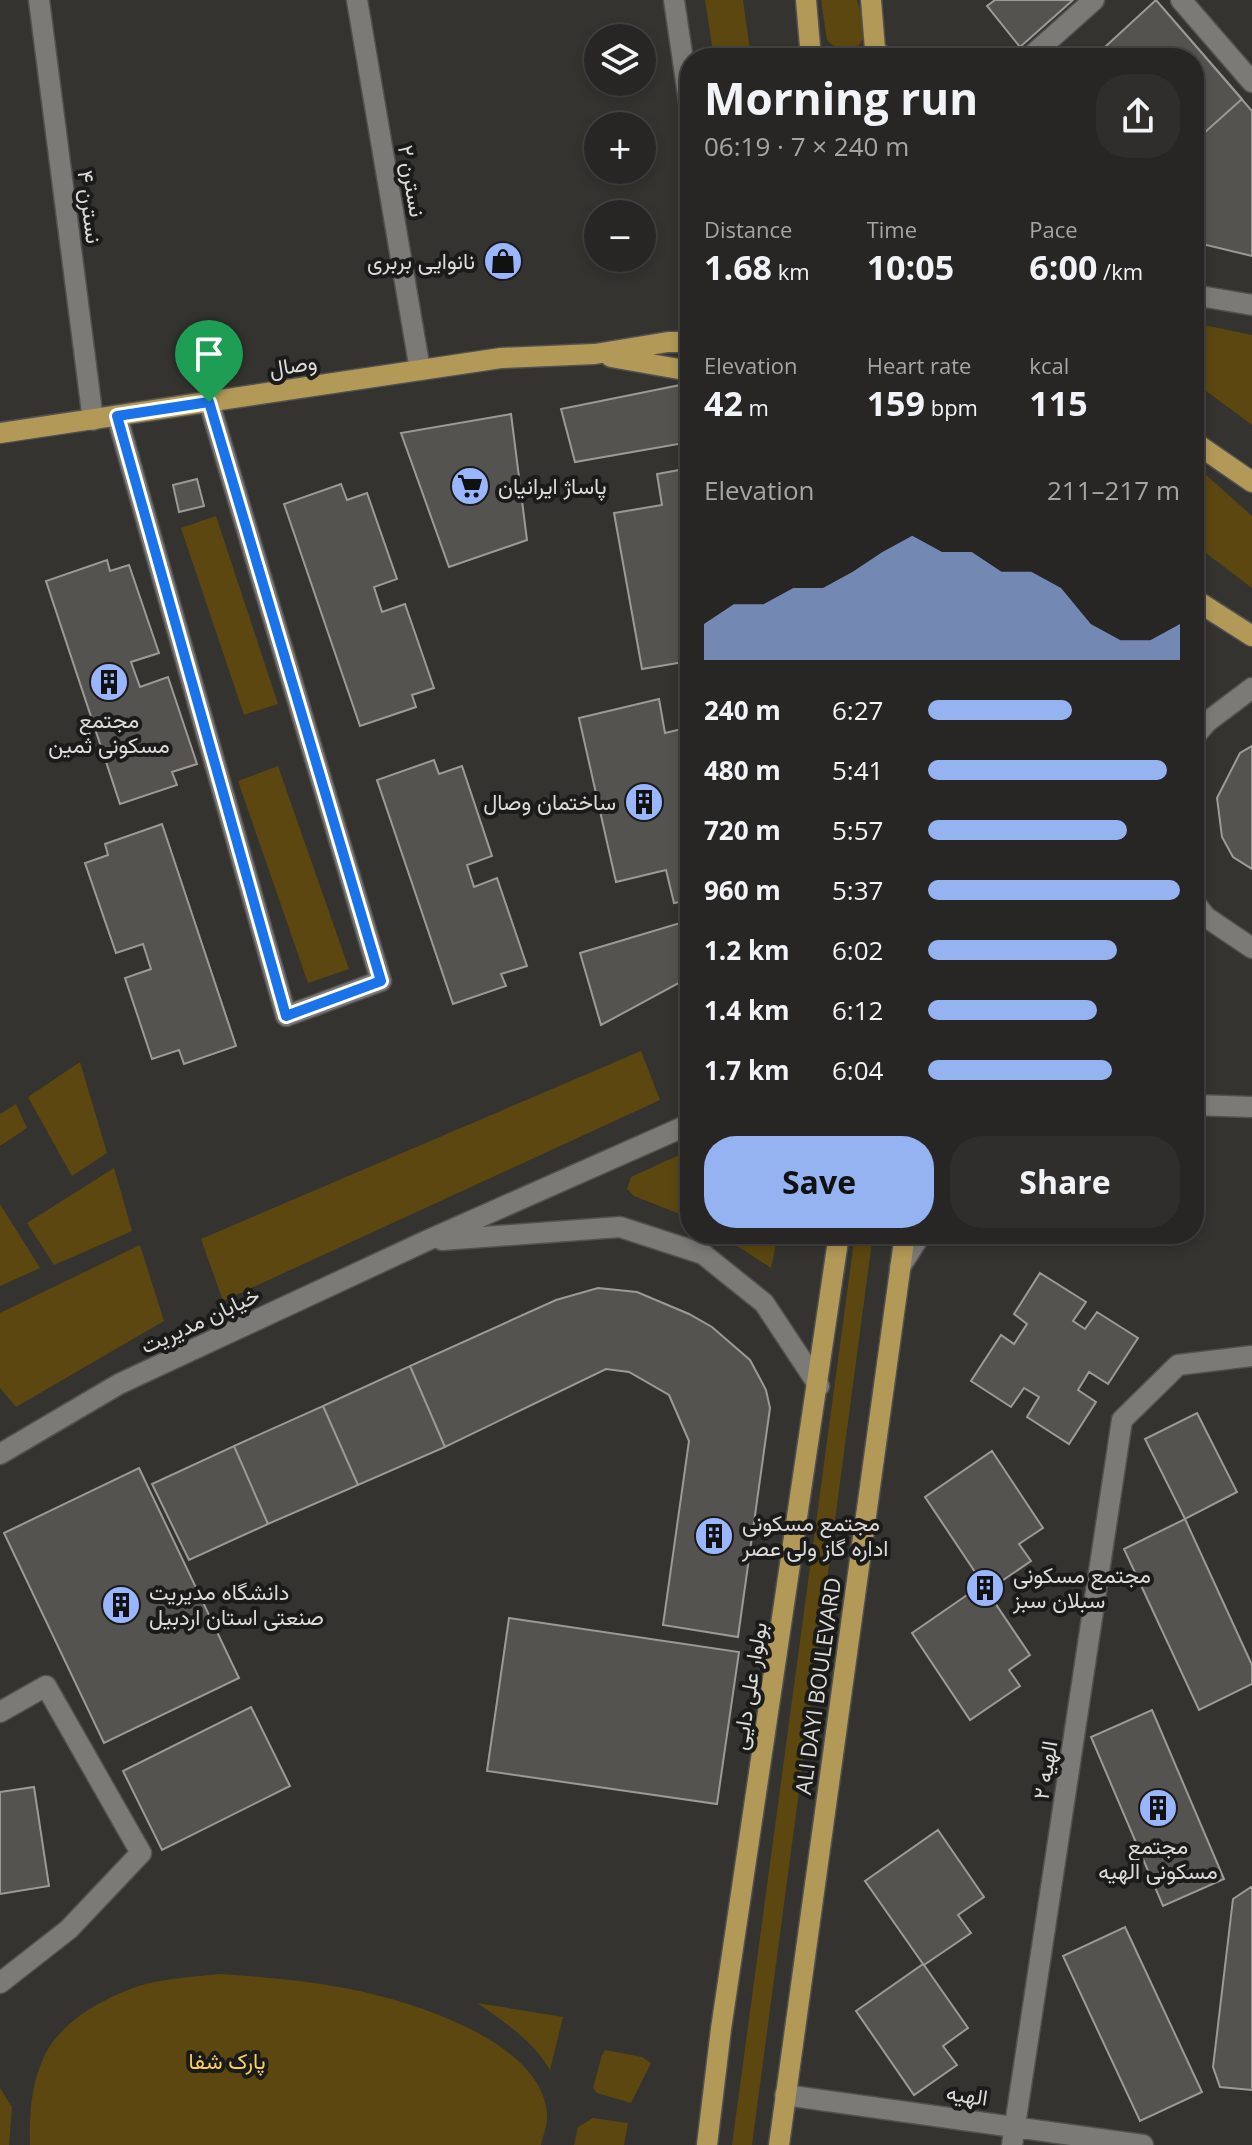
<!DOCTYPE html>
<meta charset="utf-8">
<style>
body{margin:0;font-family:"Open Sans",Vazirmatn,sans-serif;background:#2f2e2c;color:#f1f3f6;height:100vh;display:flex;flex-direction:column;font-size:30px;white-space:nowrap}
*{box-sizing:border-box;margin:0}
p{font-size:26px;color:#a4a5a6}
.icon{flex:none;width:44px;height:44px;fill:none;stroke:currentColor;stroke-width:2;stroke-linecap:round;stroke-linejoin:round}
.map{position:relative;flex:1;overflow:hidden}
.side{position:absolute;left:680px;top:48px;width:524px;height:1196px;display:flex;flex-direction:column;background:#272624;border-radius:32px;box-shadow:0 4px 12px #0003,0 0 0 2px #434341}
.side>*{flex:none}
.tools{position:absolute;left:584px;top:24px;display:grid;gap:16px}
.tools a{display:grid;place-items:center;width:72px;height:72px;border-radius:50%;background:#272624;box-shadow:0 4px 12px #0003,0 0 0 2px #434341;font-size:40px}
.pin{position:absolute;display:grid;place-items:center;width:68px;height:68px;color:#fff;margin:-82px -34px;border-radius:50% 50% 50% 0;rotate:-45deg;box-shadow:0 0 8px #0007}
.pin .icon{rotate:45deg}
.round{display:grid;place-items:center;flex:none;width:84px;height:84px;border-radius:32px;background:#2f2e2c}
.head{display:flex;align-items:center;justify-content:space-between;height:136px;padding:0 24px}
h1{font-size:44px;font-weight:700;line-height:60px}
.metrics{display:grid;grid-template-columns:repeat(3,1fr);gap:12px;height:136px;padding:8px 24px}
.metrics div{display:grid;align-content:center}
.metrics b{font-size:34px;font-weight:700}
.metrics small{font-size:22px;font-weight:400}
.metrics p{font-size:22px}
.chart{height:224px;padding:16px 24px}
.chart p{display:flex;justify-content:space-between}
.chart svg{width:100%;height:144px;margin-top:8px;fill:#95b2f1;opacity:.7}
.action{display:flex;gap:16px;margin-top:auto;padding:16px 24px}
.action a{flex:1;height:92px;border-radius:32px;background:#95b2f1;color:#111;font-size:32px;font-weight:700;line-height:92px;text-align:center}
.action a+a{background:#2f2e2c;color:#f1f3f6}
ul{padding:0 24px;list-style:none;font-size:26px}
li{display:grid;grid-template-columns:128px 96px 1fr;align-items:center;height:60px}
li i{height:20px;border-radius:10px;background:#95b2f1}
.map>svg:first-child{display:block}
.green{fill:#5c4710}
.building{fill:#555350;stroke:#9c9a96;stroke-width:2}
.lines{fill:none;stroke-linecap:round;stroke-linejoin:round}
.minor-casing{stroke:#52514e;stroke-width:23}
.major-casing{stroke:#52514e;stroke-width:23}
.minor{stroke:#7b7a76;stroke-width:20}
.major{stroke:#b29957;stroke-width:20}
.route-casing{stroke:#fff;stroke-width:16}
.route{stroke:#1a73e8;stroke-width:10}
.labels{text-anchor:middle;stroke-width:8;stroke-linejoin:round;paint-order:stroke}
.street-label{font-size:22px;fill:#dcdbd9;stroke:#1b1b19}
.poi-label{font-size:22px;fill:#dcdbd9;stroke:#1b1b19;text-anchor:start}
.park-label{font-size:22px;fill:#face60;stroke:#1b1b19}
</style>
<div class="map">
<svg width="1252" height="2145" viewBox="0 0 1252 2145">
<rect width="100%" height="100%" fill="#343330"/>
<!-- green -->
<path class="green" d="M705 0H743L751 58H714Z
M821 0H857C860 10 866 22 864 32 862 55 840 55 827 40Z
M1194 323 1252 335V425L1194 382Z
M1194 464 1252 516V588L1194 544Z
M216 516 278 704 244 715 181 528Z
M278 766 349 969 308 983 238 781Z
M641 1051 660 1100 223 1301 201 1239Z
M80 1062 107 1153 72 1176 28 1097Z
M16 1104 27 1128 0 1146V1114Z
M690 1150V1218L634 1196 627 1189 631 1177Z
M114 1168 132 1231 54 1265 27 1223Z
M0 1204 40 1268 0 1286Z
M719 1234H778L771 1268Z
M855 1234H873L752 2145H732Z
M140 1245 164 1321 16 1407 0 1388V1313Z
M219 1974C266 1977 313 1981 359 1991 416 2003 544 2043 547 2115 548 2124 543 2136 541 2145H30C29 2116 31 2086 43 2059 58 2023 103 1998 139 1986 165 1978 193 1977 219 1974Z
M477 2003 563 2017 550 2070C533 2041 505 2022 477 2003Z
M605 2050 642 2057 651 2063 631 2103 597 2093 593 2088 602 2055Z
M0 2088 12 2107 9 2145H0Z
M593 2118 628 2123 624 2145H574L578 2127Z"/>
<!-- building -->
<path class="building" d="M995 0H1073L1020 47 987 6Z
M1156 0 1252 111V256L1194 242V58H1093Z
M1156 0 1242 99 1194 142V58H1093Z
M690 383V442L575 462 561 409Z
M511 414 527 540 449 567 401 433Z
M690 468V661L642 669 614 513 662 505 657 474Z
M197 479 204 506 179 512 173 485Z
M341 484 347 500 367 493 397 579 374 587 382 612 405 604 434 688 412 695 416 707 360 726 284 504Z
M107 560 110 571 129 565 159 653 131 662 140 687 168 677 197 764 172 772 177 785 120 804 46 581Z
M659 699 665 733 690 727V900L674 903 666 870 616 882 579 718Z
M1252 746V869L1233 857 1222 837 1217 798 1240 753Z
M1252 746V869L1233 857 1222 837 1217 798 1240 753Z
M434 760 439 774 462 766 492 856 467 865 474 887 497 878 527 966 501 974 506 986 453 1004 377 780Z
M162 824 236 1046 184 1064 179 1050 152 1059 125 978 151 969 143 944 116 953 85 863 108 855 105 844Z
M690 920V977L601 1025 580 953Z
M1040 1273 1086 1302 1073 1321 1085 1329 1097 1312 1138 1338 1108 1384 1089 1372 1078 1390 1096 1402 1069 1444 1027 1417 1039 1397 1024 1388 1011 1407 971 1381 1001 1335 1014 1344 1027 1324 1014 1314Z
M598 1288 637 1292 689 1314 712 1327 750 1360 766 1390 770 1408 738 1637 663 1625 689 1441 669 1395 629 1372 606 1369 445 1447 410 1366 556 1300Z
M410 1366 445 1447 358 1485 323 1406Z
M323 1406 358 1485 268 1524 234 1446Z
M1197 1413 1237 1492 1185 1519 1145 1439Z
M234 1446 268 1524 189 1560 152 1484Z
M992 1451 1043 1528 1019 1544 1031 1561 987 1591 1030 1655 1009 1670 1020 1686 970 1720 912 1633 983 1584 925 1497Z
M139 1468 239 1678 104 1743 4 1533Z
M1185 1519 1252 1665V1684L1199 1710 1124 1549Z
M509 1618 739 1652 717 1804 487 1771Z
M251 1707 290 1786 162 1850 123 1771Z
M1152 1710 1224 1879 1163 1906 1091 1737Z
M34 1787 49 1886 0 1894V1792Z
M938 1830 984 1897 958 1915 971 1933 924 1965 968 2028 943 2046 957 2065 914 2095 856 2011 923 1964 865 1881Z
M1251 1887H1252V2090L1220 2087 1213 2067 1233 1899Z
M1125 1927 1202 2092 1140 2121 1063 1956Z"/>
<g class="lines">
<defs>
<path id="minor" d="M39 0 93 420
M357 0 420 370
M674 0 690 108
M1181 0 1252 82
M1029 58 1094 0
M1194 295 1252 305
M117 416 286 1016 381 981 209 402
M1194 737 1207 722 1252 688
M1194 902 1206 917 1252 948
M1194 1105 1252 1107
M442 1240 620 1227 703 1254 764 1303 819 1386
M900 1267 921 1234
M0 1454 119 1384 426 1241 690 1124
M0 1712 46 1686 141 1853 69 1929 0 1983
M785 2095 1143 2145
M1012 2145 1122 1420 1178 1365 1252 1356"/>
<path id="major" d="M806 0 811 58
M871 0 875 49 883 58
M611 357 690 371
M0 433 501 358 595 354 668 342H690
M1194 442 1252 482
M1194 599 1252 636
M707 2145 721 2029 839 1234
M779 2145 905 1234"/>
</defs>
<!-- minor casing -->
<use href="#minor" class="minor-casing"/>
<!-- major casing -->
<use href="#major" class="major-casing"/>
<!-- minor -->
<use href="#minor" class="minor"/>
<!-- major -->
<use href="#major" class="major"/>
</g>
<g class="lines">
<defs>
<path id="route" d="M209 402 381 981 286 1016 117 416Z"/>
</defs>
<!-- route casing -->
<use href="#route" class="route-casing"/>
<!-- route -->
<use href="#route" class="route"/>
</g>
<!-- icons -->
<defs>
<symbol id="shop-disc" viewBox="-11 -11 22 22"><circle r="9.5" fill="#99b5fd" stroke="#1b1b19"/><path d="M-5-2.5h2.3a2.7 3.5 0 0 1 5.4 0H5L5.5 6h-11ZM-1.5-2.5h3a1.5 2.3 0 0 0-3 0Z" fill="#111"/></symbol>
<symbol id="supermarket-disc" viewBox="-11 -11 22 22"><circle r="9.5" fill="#99b5fd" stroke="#1b1b19"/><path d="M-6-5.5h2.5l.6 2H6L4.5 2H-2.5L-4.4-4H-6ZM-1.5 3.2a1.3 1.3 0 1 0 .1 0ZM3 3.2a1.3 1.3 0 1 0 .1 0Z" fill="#111"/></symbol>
<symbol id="building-disc" viewBox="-11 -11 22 22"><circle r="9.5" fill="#99b5fd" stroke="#1b1b19"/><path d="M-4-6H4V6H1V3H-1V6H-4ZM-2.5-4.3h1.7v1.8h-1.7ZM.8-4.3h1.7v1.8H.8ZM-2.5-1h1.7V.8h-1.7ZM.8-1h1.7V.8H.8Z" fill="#111"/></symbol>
</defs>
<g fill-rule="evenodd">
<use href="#shop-disc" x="481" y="239" width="44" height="44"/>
<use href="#supermarket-disc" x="448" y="464" width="44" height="44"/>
<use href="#building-disc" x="87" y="660" width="44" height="44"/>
<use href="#building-disc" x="622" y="780" width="44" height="44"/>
<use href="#building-disc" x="692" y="1514" width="44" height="44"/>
<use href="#building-disc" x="963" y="1566" width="44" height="44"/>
<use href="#building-disc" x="99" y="1583" width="44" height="44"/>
<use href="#building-disc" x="1136" y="1786" width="44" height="44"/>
</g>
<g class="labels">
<!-- street labels -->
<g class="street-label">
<text transform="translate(412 181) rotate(80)" y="8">نسترن ۲</text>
<text transform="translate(90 207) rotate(83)" y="8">نسترن ۴</text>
<text transform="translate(293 365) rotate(-9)" y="8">وصال</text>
<text transform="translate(200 1320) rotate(-25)" y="8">خیابان مدیریت</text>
<text transform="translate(749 1686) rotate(-81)" y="8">بولوار علی دایی</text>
<text transform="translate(818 1686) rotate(-82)" y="8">ALI DAYI BOULEVARD</text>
<text transform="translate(1045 1770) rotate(-81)" y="8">الهیه ۲</text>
<text transform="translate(967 2095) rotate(8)" y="8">الهیه</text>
</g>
<!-- poi labels -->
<g class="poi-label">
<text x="475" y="269" text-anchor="end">نانوایی بربری</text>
<text x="498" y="494">پاساژ ایرانیان</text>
<text x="109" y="728" text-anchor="middle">مجتمع<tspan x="109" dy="25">مسکونی ثمین</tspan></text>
<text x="616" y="810" text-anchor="end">ساختمان وصال</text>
<text x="742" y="1531">مجتمع مسکونی<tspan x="742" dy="25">اداره گاز ولی عصر</tspan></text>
<text x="1013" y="1583">مجتمع مسکونی<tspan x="1013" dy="25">سبلان سبز</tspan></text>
<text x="149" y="1600">دانشگاه مدیریت<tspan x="149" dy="25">صنعتی استان اردبیل</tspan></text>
<text x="1158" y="1854" text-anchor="middle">مجتمع<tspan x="1158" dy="25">مسکونی الهیه</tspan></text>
</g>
<!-- park labels -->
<g class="park-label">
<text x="227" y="2069">پارک شفا</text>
</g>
</g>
</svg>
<div class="tools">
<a><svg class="icon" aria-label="layers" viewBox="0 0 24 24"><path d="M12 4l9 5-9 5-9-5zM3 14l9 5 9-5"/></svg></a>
<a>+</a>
<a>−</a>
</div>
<div class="pin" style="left:209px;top:402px;background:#1e9e55"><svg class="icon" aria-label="arrive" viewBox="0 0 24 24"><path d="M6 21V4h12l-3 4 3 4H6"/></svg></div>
<section class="side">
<div class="head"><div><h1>Morning run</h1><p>06:19 · 7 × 240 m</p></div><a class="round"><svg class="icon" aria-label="share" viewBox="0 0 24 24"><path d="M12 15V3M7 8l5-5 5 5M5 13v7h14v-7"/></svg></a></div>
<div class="metrics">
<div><p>Distance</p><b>1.68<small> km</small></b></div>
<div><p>Time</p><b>10:05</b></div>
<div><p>Pace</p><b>6:00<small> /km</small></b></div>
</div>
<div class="metrics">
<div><p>Elevation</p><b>42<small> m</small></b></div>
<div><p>Heart rate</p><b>159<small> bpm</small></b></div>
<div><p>kcal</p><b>115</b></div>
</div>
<div class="chart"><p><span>Elevation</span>211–217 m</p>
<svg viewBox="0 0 160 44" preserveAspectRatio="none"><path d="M0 44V33L10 27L20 27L30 22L40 22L50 17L60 11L70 6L80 11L90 11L100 17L110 17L120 22L130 33L140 38L150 38L160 33V44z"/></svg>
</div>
<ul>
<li><b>240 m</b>6:27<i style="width:57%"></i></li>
<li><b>480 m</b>5:41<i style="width:95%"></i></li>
<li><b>720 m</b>5:57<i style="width:79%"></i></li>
<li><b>960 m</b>5:37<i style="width:100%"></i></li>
<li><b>1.2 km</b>6:02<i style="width:75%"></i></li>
<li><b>1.4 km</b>6:12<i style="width:67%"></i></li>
<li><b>1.7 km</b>6:04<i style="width:73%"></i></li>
</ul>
<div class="action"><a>Save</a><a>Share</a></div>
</section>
</div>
